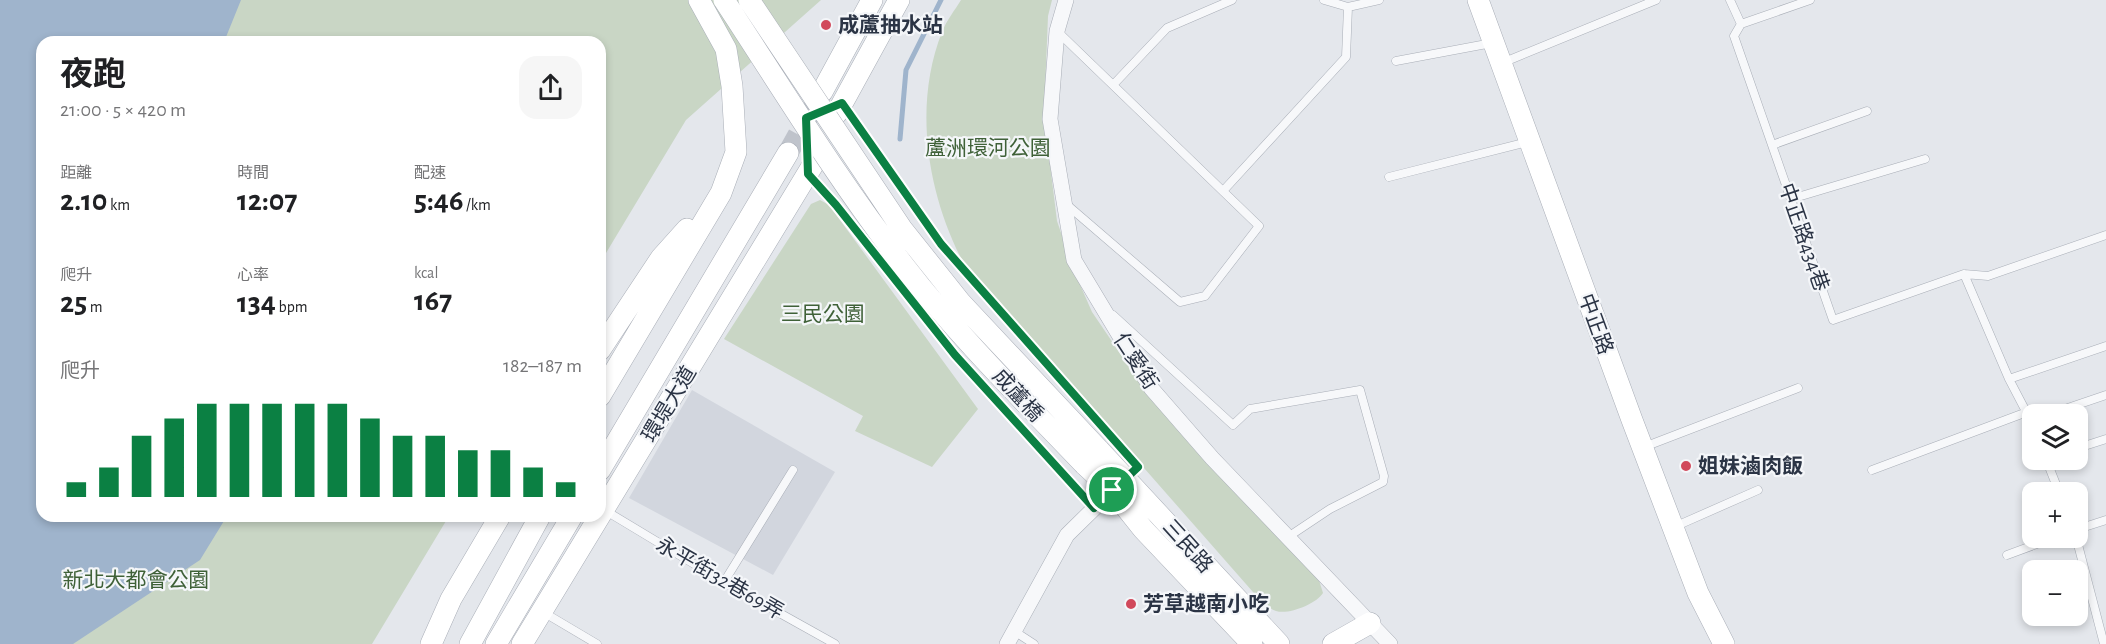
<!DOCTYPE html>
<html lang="zh-TW">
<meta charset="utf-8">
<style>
body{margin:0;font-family:"Alegreya Sans","Noto Sans TC",sans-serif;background:#f6f6f6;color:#202124;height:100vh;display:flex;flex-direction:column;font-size:22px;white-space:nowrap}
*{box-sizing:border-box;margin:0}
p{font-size:20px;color:#757577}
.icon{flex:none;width:33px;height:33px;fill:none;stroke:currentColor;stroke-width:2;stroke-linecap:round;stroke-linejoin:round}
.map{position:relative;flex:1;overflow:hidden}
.drawer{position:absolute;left:36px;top:36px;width:570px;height:486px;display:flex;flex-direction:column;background:#fff;border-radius:18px;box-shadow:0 3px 9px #0003}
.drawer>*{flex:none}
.fabs{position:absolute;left:2022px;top:404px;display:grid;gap:12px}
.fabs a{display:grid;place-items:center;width:66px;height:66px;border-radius:12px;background:#fff;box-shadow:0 3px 9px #0003;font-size:30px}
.pin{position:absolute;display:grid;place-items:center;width:51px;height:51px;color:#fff;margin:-26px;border:3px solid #fff;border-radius:50%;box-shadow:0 2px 6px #0007}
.round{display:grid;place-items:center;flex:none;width:63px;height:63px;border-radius:18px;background:#f6f6f6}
.summary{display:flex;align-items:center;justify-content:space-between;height:102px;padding:0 24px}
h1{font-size:33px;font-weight:700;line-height:45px}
.figures{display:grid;grid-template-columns:repeat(3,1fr);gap:9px;height:102px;padding:6px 24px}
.figures div{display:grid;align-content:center}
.figures b{font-size:30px;font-weight:700}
.figures small{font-size:16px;font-weight:400}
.figures p{font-size:16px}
.chart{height:168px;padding:12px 24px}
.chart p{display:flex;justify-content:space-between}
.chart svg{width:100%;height:108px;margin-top:6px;stroke:#0b8043;stroke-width:6}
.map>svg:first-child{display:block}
.built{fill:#d2d6de}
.green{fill:#c9d6c5}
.water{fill:#9fb4cc}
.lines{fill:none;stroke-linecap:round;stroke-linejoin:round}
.stream{stroke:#9fb4cc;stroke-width:5}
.secondary-tunnel{stroke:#bfc3cb;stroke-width:21;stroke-dasharray:21 10;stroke-linecap:butt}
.lane-casing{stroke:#a9aeb7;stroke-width:9}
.street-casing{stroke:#a9aeb7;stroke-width:16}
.secondary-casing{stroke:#a9aeb7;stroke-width:22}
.lane{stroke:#f7f8fa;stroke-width:8}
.street{stroke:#f7f8fa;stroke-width:15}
.secondary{stroke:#fff;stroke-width:21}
.secondary-bridge-casing{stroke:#a9aeb7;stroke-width:22;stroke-linecap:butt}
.secondary-bridge{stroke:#fff;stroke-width:21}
.route-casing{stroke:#fff;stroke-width:12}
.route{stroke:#0b8043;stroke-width:8}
.poi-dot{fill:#d1495b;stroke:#f4f6f9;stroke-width:2}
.labels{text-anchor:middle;stroke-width:4.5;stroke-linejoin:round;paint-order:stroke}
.poi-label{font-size:21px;font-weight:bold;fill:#2b3445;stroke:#f4f6f9;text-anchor:start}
.park-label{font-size:21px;fill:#3f6138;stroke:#f4f6f9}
.street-label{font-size:21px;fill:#2b3445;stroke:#f4f6f9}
</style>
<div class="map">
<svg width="2106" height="644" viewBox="0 0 2106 644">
<rect width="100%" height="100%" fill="#e4e7ec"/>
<!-- built -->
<path class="built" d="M692 390 835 472 773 575 629 498Z"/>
<!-- green -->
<path class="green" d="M0 0H821L686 120 600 263V42H42V516H449L372 644H0Z
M961 0H1052L1048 16 1044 116 1057 221 1074 271 1092 312 1145 390 1318 577 1323 593C1316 604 1289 615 1276 611 1270 609 1265 604 1260 600L963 262C927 193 913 105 942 32 946 21 955 10 961 0Z
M820 200 829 205 978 409 932 467 855 431 863 416 724 339 811 204Z"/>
<!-- water -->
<path class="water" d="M0 0H241L224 42H42V516H227L200 560 73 644H0Z"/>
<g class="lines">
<!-- stream -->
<path class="stream" d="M900 139 906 70 941 0"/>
<!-- secondary-tunnel -->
<path class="secondary-tunnel" d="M788 153 822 92"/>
<defs>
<path id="lane" d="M1324 0 1348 7 1379 0
M1730 0 1741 24
M1741 24 1734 36 1833 320 1964 274 1988 276 2106 235
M1741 24 1810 0
M1058 32 1259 226 1205 296 1180 302 1066 204
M1396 61 1492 43
M1502 63 1656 0
M1113 85 1167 28 1232 0
M845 106 941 244 1138 467 1127 477
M807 138 808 174 836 205 955 355 1094 509
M1772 145 1867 111
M1389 177 1527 142
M1223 191 1346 57 1348 7
M1791 199 1925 159
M1964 274 2009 379 2032 423
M1113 315 1233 425 1250 409 1360 390 1384 476 1383 482 1330 509 1288 537
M2009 379 2106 346
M2050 414 2106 395
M1644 447 1798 388
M2078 448 2106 439
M2046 459 2059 492
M1872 470 2027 412
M606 511 724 582 835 644
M1674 527 1758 490
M2078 529 2106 520
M2076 537 2104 644
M2007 555 2056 537
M724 582 793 470
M543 612 597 644
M1014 631 1034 644"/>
<path id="street" d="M1066 0 1057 31 1050 119 1074 260 1151 388 1212 458 1390 644
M1007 644 1067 535 1119 484"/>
<path id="secondary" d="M1478 0 1632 420 1698 593 1724 644
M822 92 872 0
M837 113 899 0
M600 350 661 258 687 229
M600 396 721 193 736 152 732 86 726 49 699 0
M1098 449 1279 644
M1085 465 1112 490 1143 529 1252 644
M600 470 788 153
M431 644 451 599 500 516
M470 644 540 516
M496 644 572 516
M522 644 814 163
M1333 644 1370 623"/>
</defs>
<!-- lane casing -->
<use href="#lane" class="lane-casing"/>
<!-- street casing -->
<use href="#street" class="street-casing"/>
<!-- secondary casing -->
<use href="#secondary" class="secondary-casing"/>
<!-- lane -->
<use href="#lane" class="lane"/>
<!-- street -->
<use href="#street" class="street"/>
<!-- secondary -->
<use href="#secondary" class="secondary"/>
<defs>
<path id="secondary-bridge" d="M724 0C783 90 839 182 905 267 959 337 1023 400 1085 465
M749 0 902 229 961 303 1098 449"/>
</defs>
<!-- secondary-bridge casing -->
<use href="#secondary-bridge" class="secondary-bridge-casing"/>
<!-- secondary-bridge -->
<use href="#secondary-bridge" class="secondary-bridge"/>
</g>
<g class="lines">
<defs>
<path id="route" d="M842 103 941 244 1138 467 1094 508 955 355 836 205 808 174 806 118Z"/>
</defs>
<!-- route casing -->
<use href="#route" class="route-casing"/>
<!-- route -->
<use href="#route" class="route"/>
</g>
<!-- markers -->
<g class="poi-dot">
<circle cx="826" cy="25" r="6"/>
<circle cx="1686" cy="466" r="6"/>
<circle cx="1131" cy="604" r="6"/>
</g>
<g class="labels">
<!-- poi labels -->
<g class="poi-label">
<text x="838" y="32">成蘆抽水站</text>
<text x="1698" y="473">姐妹滷肉飯</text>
<text x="1143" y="611">芳草越南小吃</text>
</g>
<!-- park labels -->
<g class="park-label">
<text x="988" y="155">蘆洲環河公園</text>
<text x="823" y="321">三民公園</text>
<text x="136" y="587">新北大都會公園</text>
</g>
<!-- street labels -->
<g class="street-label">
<text transform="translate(1804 237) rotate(71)" y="7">中正路434巷</text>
<text transform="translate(1596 324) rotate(70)" y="7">中正路</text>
<text transform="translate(1136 361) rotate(57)" y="7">仁愛街</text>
<text transform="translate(1018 395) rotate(47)" y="7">成蘆橋</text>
<text transform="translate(669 404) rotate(-59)" y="7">環堤大道</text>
<text transform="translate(1188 546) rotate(48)" y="7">三民路</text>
<text transform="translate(720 578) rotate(30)" y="7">永平街32巷69弄</text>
</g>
</g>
</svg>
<div class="fabs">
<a><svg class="icon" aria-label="layers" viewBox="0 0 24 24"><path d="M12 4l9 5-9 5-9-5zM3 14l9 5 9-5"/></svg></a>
<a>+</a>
<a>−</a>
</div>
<div class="pin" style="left:1112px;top:490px;background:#1e9e55"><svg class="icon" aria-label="arrive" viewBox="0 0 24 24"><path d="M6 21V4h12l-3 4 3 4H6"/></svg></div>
<section class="drawer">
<div class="summary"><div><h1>夜跑</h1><p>21:00 · 5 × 420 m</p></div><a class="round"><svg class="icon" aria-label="share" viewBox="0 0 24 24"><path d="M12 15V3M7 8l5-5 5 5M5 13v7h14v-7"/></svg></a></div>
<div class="figures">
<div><p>距離</p><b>2.10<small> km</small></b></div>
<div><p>時間</p><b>12:07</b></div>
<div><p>配速</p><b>5:46<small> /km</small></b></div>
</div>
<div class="figures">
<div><p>爬升</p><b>25<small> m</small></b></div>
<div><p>心率</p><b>134<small> bpm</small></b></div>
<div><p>kcal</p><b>167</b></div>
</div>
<div class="chart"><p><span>爬升</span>182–187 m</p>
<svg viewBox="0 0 160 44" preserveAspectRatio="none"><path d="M5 44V38M15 44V32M25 44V19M35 44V12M45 44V6M55 44V6M65 44V6M75 44V6M85 44V6M95 44V12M105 44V19M115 44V19M125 44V25M135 44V25M145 44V32M155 44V38"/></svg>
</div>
</section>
</div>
